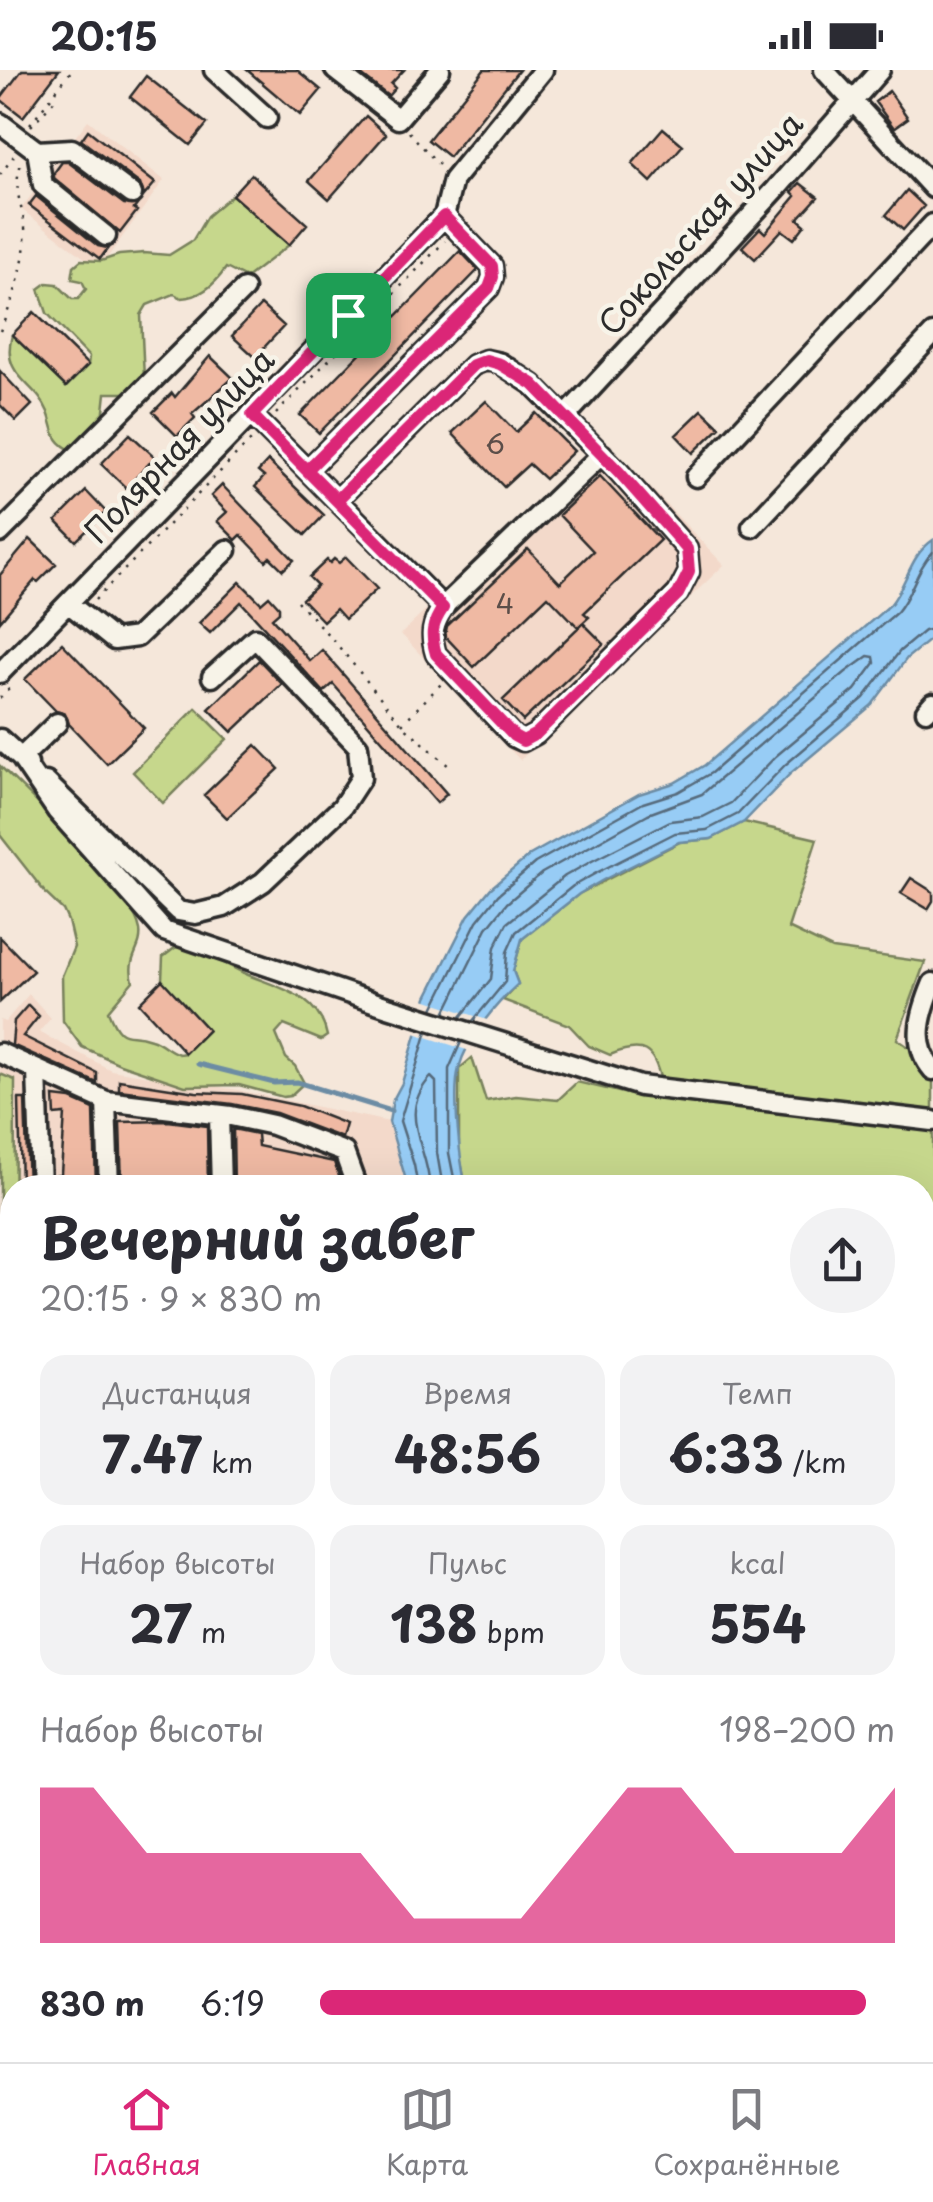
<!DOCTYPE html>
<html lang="ru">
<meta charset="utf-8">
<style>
body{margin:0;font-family:"Playpen Sans",sans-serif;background:#f2f2f3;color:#2b2b33;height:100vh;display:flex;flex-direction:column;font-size:38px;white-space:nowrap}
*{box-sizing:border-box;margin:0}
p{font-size:32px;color:#7c7c81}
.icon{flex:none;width:55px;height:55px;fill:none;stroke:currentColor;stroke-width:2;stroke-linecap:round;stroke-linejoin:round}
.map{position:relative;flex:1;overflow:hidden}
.sheet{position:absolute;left:0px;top:1105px;width:935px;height:888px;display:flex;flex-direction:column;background:#fff;border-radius:40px 40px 0 0;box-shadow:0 10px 40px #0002}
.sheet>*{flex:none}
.pin{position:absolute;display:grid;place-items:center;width:85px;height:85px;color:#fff;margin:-42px;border-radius:20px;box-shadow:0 5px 15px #0006}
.round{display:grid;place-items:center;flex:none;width:105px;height:105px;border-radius:52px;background:#f2f2f3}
.headline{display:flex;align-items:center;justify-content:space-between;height:170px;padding:0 40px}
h1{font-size:55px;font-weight:700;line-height:75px}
.stats{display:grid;grid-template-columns:repeat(3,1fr);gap:15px;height:170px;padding:10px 40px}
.stats div{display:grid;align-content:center;border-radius:25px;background:#f2f2f3;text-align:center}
.stats b{font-size:50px;font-weight:700}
.stats small{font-size:28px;font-weight:400}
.stats p{font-size:28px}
.chart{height:280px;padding:20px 40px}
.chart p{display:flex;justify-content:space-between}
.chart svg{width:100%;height:180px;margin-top:10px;fill:#db2777;opacity:.7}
ul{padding:0 40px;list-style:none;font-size:32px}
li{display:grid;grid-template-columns:160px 120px 1fr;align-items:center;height:75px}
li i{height:25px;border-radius:12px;background:#db2777}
.status{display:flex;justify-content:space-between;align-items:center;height:70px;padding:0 50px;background:#fff;direction:ltr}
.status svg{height:28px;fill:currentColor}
.dock{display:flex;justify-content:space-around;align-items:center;height:140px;border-top:2px solid #e1e1e2;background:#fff;font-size:28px;color:#7c7c81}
.dock a{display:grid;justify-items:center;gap:5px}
.dock .current{color:#db2777}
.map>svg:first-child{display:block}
.built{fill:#f3d9ca}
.green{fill:#c6d78c;stroke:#78815c;stroke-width:2.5}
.water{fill:#97ccf5;stroke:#6c8ca4;stroke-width:2.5}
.pier{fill:#f5e7da}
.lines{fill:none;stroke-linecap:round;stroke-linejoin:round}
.shore{stroke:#566b7c;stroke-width:2.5}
.stream{stroke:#6c8ca4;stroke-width:5}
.building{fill:#efb9a3;stroke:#2b2b2b;stroke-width:2.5}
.minor-casing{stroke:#2b2b2b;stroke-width:25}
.path{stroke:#2b2b2b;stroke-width:2.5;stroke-dasharray:2.5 8;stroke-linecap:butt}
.minor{stroke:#f7f3e8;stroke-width:18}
.route-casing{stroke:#fff;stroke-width:20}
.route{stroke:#db2777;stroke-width:12}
.labels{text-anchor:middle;stroke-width:9;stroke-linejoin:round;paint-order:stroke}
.number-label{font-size:28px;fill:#5c4e49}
.street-label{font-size:32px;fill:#2b2b2b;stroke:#f7f3e8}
</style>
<div class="status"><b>20:15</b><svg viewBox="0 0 49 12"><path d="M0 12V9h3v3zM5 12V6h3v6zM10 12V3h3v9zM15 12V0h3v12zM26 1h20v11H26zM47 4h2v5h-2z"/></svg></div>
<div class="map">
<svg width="933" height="1992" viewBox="0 0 933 1992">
<rect width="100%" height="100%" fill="#f5e7da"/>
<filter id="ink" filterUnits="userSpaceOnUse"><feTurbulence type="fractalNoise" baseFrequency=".01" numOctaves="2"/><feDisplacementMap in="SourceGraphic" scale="20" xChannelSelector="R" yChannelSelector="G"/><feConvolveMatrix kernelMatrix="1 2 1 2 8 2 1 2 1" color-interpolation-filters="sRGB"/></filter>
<g filter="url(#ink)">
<!-- built -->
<path class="built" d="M88 50 164 110 99 199 21 139Z
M605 370 724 495 520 690 401 564Z
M29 924 51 948 39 962 111 1000 238 1020 389 1052 408 1117H14L15 1010 0 1004V950L5 952Z"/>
<!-- green -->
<path class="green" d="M232 125 289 175 246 208 226 198C216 213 201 227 182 228L174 224 147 235 141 245 144 308 130 323H106L103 350 73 381C51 371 55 360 48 342 36 312 0 307 12 265L66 317 88 295 89 287 47 243 39 219 47 213 57 214 72 229H78L86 219 82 211 72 209 74 196 81 190 101 191 119 185 144 183 169 185 193 170 207 146Z
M196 638 227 669 163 733 133 702Z
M0 696C30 726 134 822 140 860 143 880 126 887 133 911L108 941C122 975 125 960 151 969 162 972 168 981 179 984L185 983 208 960 162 910 163 887 176 877 187 875C207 883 225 894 244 903 277 918 319 924 327 966L321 970 284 955 276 964 286 988 295 996 304 1013 290 1026 283 1027 239 1015 185 1016 120 994 82 977 63 951 62 906 74 877 68 851 63 840 47 825 0 765Z
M744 752 817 769 788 858 832 879 925 892 897 969 933 994V1532L922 1530V1118L466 1117 459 1082V999L472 988 486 1031 516 1026 558 1030 577 1012 644 1028 661 1012C654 977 642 972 610 985L589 976 569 955 503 930 518 914 513 901 522 869 579 824 680 772 711 769Z
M0 1004 15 1010 12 1680 0 1671Z"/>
<!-- water -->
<path class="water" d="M933 470V567L907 588 872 635 791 703 744 752 711 769 679 772 603 810 579 824 522 869 513 901 518 914C496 934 467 968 459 998 452 1024 460 1091 466 1117H408L389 1052 393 1030 402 1013 427 927 468 846 491 818 530 785 639 724 674 713 705 695 890 535C908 513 909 486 933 470Z
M0 1671 12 1680V1775L3 1776 0 1769Z"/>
<!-- pier -->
<path class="pier" d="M421 928 490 951 473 982 411 962Z"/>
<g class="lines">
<!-- shore -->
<path class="shore" d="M433 939 477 851 498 825 535 793 643 733 678 722 711 703 897 542C913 523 916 499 933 482
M445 943 487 858 507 833 542 803 648 744 702 724 846 602 868 586 874 587 875 593 855 620 776 686 731 733 703 747 670 751 592 791 565 806 507 853 495 877 491 909 460 948
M472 952 505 912 507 882 516 862 573 816 598 802 675 763 707 760 738 744 785 695 864 628 900 581 924 561 933 559
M418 1118 414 1095 400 1051 427 961
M430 1118C428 1076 396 1044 431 1007L436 1012 437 1083 443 1118
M456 1118 449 1083V999L461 972"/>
<!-- stream -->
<path class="stream" d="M198 994 274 1013 297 1012 391 1041
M922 1371 933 1360"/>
</g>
<!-- building -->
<path class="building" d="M22 0H59L23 47 0 29Z
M247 0H297L321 20 300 45Z
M355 0H404L391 14 395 18 388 26Z
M484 0H519L449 87 428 70Z
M146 6 207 54 190 75 130 27Z
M889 21 908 48 894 58 875 32Z
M366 46 386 64 329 129 309 111Z
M663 58 683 75 651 112 632 94Z
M88 60 155 113 144 126 140 114 81 70Z
M62 92H68L124 134 137 135 134 139 137 141 120 163 54 108V103Z
M251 104 307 154 289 175 232 125Z
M800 113 818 127 798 149 805 155 794 169 782 160 755 189 742 177 760 158 765 163 796 126 792 122Z
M907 120 924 136 903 160 886 145Z
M36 126 98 176 108 178 100 189 29 135Z
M460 181 478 200 319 363 300 345Z
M261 235 284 256 255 287 232 266Z
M34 242 88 295 66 317 12 265Z
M210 286 233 308 192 344 195 348 177 366 153 342 172 323 175 327Z
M0 301 32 335 16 351 0 335Z
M486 331 516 362 536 343 574 381 545 409 529 394 504 417 452 363Z
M702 340 720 357 693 383 676 365Z
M130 364 155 387 126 418 101 394Z
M268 391 324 445 305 465 255 417 264 407 258 402Z
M600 406 660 470 584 543 589 547 578 557 548 526 474 597 445 566 447 556 528 479 560 513 593 481 559 445Z
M222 415 294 490 283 500 270 487 266 491 241 465 236 470 217 451 227 442 211 426Z
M86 421 106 442 76 471 56 451Z
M30 469 56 494 38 512 35 510 0 551V505Z
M346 487 377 519 345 549 336 539 323 551 302 529 317 515 309 507 327 490 330 493 334 489 339 493Z
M240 512 261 533 269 526 279 537V542L272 548 310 591 322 580 447 724 437 733 333 614 324 622 241 532 210 563 199 553Z
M583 553 604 574 523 651 503 630Z
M62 573 144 658 107 694 69 654 65 644 56 641 25 609Z
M259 590 282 614 232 662 209 639Z
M256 675 279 699 227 748 204 725Z
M911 808 933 822V831L928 839 901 823Z
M0 867 33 901 0 932Z
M162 910 208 960 185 983 139 933Z
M28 935 39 946 23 966 97 1003V1013L12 975 14 951Z
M119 1010 196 1022 242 1024 300 1036 346 1054 342 1068 276 1043 232 1034 119 1020Z
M54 1027 71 1029 94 1039 96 1118H54L53 1106 61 1103 65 1044 55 1045Z
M19 1029H25L28 1118H21Z
M168 1051 207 1056 208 1118H122L120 1052Z
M233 1059 257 1064 258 1076 334 1092 339 1106 337 1118H310L266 1110V1118H234Z"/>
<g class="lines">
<defs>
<path id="minor" d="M214 0 267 48
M335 0 398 49 440 0
M824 0 933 118
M0 53 37 81 72 79 132 124
M37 81 43 115 106 166
M252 345 443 537
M565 347 776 119 880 0
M307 400 489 218 493 207 492 196 444 146
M696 407 933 154
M337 430 473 295 486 290 500 293 533 315 619 402 687 479 689 502 678 523 536 664 523 671 514 667 436 584C430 565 432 554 443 537L602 384
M752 457 933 264
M0 463 244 219
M68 533 114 570 137 567 227 480
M0 603 444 146 453 110 543 0
M926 641 933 633
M0 669 21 688 57 741 164 861 388 937 640 1016 933 1051
M28 694 21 688 57 653
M46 712 178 841 195 844 224 837 263 812 342 737 361 708 358 676 255 568 212 607
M933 913C921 942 910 974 933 1000
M0 983 106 1031 231 1046 273 1055 344 1082 357 1118
M37 1001 41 1118
M106 1031 109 1118
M219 1045 221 1118
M922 1332 933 1321
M922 1536 933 1537
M0 1964 12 1968
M493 1980 607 1992
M62 1992 63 1980
M281 1992 294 1980
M782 1992 783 1980"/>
</defs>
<!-- minor casing -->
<use href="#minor" class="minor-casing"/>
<!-- path -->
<path class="path" d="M30 54 72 0
M31 56 57 27
M409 62 441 97
M0 105 16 83
M0 261C12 232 23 203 25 171 28 142 10 125 21 94
M276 344 445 171
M95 530 253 368
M297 531 335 572 402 654 451 698
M0 628 13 615
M402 654 442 613
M0 1340 8 1343 12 1351
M0 1788 12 1793
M410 1992 455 1980"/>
<!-- minor -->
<use href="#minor" class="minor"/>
</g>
</g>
<g class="lines" filter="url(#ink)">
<defs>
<path id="route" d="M348 245 252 345 443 538C432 554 430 564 436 584L514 666 523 671 536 664 678 524 689 502 687 479 619 402 533 314 500 294 486 290 473 295 337 430 307 400 489 218 493 207 492 196 444 146 348 245"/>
</defs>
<!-- route casing -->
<use href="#route" class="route-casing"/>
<!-- route -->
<use href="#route" class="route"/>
</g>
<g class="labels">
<!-- number labels -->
<g class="number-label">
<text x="495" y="384">6</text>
<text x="505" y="544">4</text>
</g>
<!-- street labels -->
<g class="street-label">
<text transform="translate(701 154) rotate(-48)" y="11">Сокольская улица</text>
<text transform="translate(180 376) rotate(-46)" y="11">Полярная улица</text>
</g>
</g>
</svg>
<div class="pin" style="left:348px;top:245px;background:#1e9e55"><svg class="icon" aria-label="arrive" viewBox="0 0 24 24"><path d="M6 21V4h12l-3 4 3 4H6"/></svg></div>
<section class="sheet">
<div class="headline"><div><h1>Вечерний забег</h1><p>20:15 · 9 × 830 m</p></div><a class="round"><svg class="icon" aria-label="share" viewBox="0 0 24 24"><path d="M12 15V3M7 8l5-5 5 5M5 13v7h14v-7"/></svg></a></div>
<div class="stats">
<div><p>Дистанция</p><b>7.47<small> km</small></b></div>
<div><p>Время</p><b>48:56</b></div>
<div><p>Темп</p><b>6:33<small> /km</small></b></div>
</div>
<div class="stats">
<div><p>Набор высоты</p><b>27<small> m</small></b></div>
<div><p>Пульс</p><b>138<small> bpm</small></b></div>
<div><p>kcal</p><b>554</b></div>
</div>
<div class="chart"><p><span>Набор высоты</span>198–200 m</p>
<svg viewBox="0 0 160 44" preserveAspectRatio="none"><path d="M0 44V6L10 6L20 22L30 22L40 22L50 22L60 22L70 38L80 38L90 38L100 22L110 6L120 6L130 22L140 22L150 22L160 6V44z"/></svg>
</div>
<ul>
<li><b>830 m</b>6:19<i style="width:95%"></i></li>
</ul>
</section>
</div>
<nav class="dock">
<a class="current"><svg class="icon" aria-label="home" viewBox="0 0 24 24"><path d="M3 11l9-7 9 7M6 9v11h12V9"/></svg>Главная</a>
<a><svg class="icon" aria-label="map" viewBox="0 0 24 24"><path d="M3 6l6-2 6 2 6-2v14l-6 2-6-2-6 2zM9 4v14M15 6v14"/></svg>Карта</a>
<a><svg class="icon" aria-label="saved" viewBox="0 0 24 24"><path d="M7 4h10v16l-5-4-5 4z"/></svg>Сохранённые</a>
</nav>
